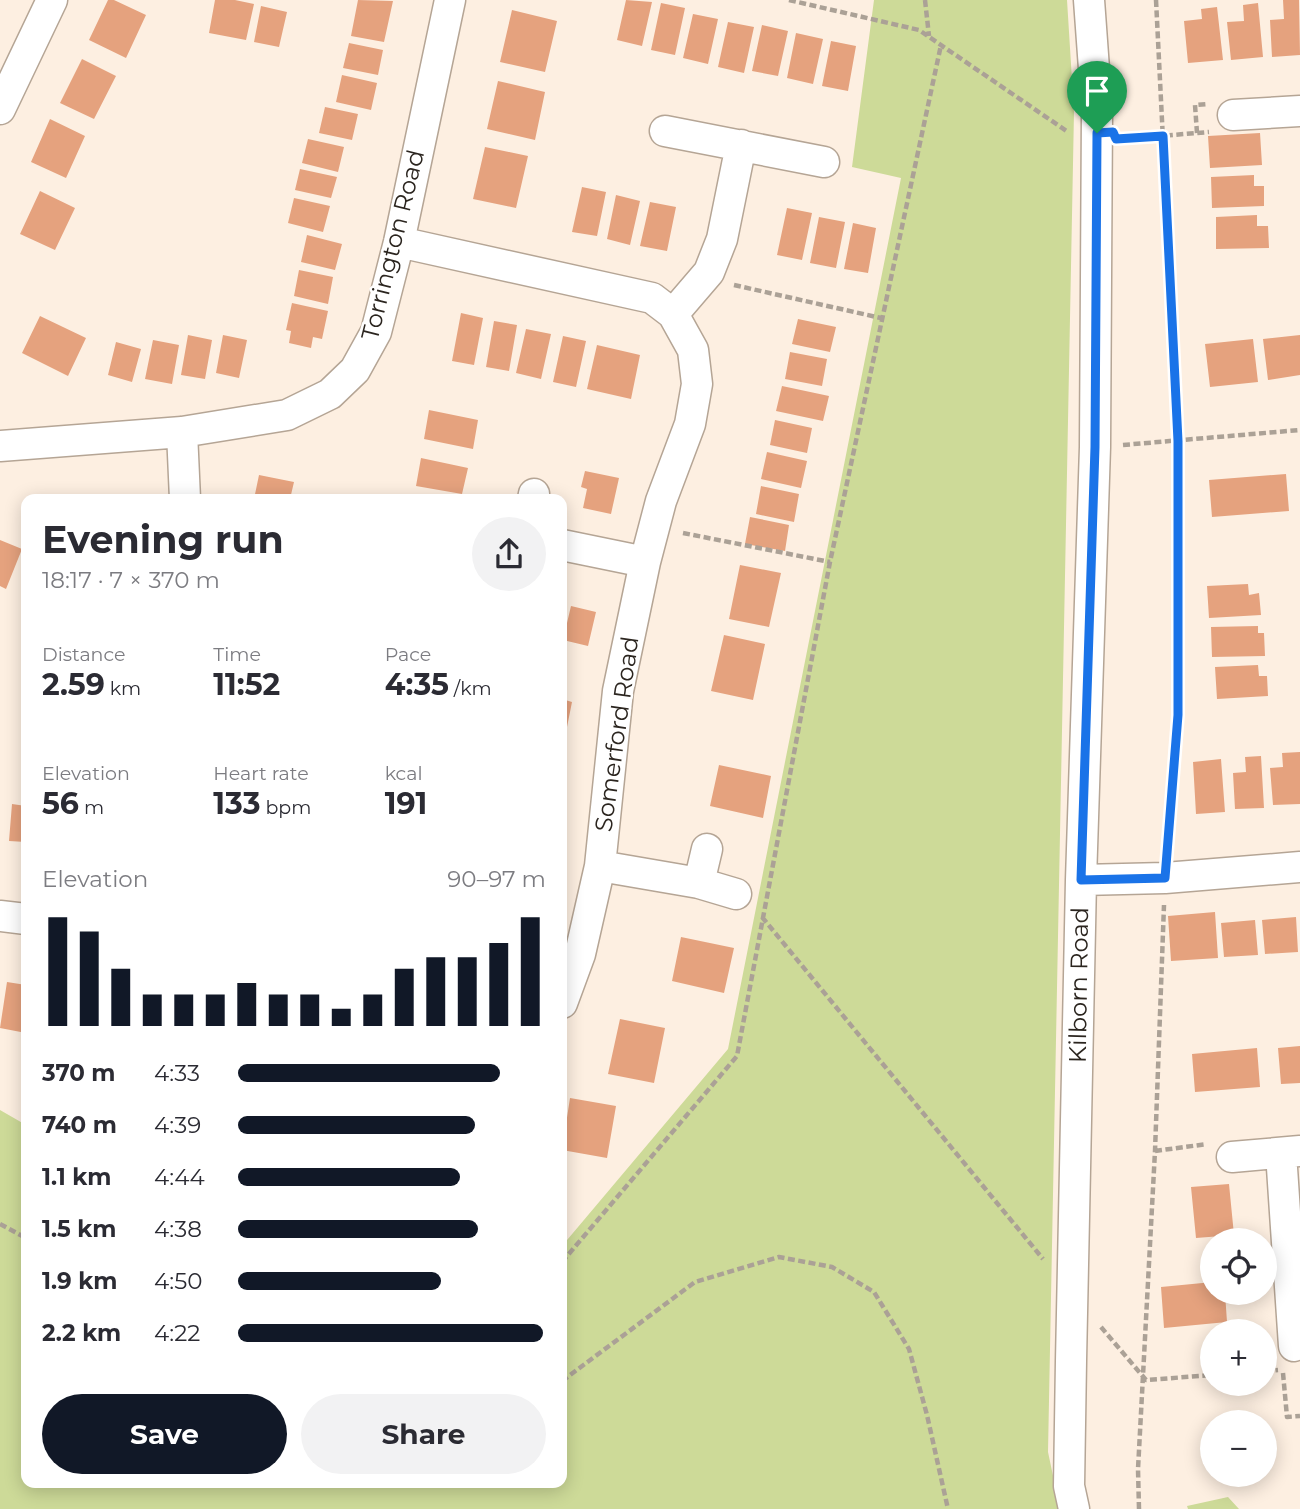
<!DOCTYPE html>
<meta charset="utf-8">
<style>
body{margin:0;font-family:Montserrat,sans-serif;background:#f2f2f3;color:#2b2b33;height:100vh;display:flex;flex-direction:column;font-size:26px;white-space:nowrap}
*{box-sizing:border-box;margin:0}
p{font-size:23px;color:#7c7c81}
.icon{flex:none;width:38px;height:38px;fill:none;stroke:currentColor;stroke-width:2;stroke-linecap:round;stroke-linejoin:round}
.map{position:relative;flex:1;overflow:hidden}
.sheet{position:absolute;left:21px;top:494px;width:546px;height:994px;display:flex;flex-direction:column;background:#fff;border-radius:14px;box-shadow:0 4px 18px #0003}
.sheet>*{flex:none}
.tools{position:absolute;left:1200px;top:1228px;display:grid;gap:14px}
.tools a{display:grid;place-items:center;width:77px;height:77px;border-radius:50%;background:#fff;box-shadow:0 4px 18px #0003;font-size:35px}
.pin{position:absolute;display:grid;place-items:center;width:60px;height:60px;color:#fff;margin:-72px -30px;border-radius:50% 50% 50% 0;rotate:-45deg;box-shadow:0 0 7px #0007}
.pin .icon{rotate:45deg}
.round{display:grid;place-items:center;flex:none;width:74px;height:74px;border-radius:37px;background:#f2f2f3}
.head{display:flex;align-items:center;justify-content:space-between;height:119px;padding:0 21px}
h1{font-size:38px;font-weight:700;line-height:52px}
.figures{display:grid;grid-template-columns:repeat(3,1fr);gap:10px;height:119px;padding:7px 21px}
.figures div{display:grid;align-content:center}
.figures b{font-size:30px;font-weight:700}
.figures small{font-size:19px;font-weight:400}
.figures p{font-size:19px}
.chart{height:196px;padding:14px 21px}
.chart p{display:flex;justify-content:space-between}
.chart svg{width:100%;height:126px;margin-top:7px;stroke:#111827;stroke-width:6}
.button{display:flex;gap:14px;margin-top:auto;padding:14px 21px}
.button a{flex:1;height:80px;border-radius:42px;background:#111827;color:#fff;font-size:28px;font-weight:700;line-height:80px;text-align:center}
.button a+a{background:#f2f2f3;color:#2b2b33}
ul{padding:0 21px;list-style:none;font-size:23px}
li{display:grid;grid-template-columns:112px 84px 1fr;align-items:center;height:52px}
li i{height:18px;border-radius:9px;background:#111827}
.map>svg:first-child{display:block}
.green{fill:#cdda98}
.building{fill:#e5a27e}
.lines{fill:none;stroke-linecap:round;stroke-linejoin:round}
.minor-casing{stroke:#b5a595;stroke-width:33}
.path{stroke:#aba196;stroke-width:4.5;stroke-dasharray:7 3.5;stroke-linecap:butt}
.minor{stroke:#fff;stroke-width:30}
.route-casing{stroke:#fff;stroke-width:14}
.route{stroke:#1a73e8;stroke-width:9}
.labels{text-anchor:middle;stroke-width:5;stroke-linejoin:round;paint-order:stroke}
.street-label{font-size:24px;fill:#2b251f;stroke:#fff}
</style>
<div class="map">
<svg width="1300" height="1509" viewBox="0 0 1300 1509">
<rect width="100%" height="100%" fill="#fdefe1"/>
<!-- green -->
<path class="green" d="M874 0H1067L1074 112 1048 1452 1060 1509H0V1110L26 1125V1482H562V1246L728 1049 901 178 852 167Z
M1228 1497 1239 1509H1188L1187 1506Z"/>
<!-- building -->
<path class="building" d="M108 0H114L146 15 126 58 89 40Z
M215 0H235L254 4 246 40 209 33Z
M358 0 393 1 384 42 351 36Z
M626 0 652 2 642 46 617 40Z
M1283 0H1299L1300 55 1272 57 1270 20 1284 19Z
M661 3 685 8 675 55 651 50Z
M1258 3 1263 57 1231 60 1227 22 1244 21 1243 5Z
M261 6 287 12 279 47 254 42Z
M1217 7 1223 60 1188 63 1184 21 1202 19 1201 9Z
M512 10 557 21 545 72 500 62Z
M693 14 718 19 708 64 683 58Z
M728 22 754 27 744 73 718 67Z
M762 25 788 31 778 76 752 71Z
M796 33 823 39 813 84 787 78Z
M831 41 856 46 848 91 822 86Z
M349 43 383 50 378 75 343 68Z
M82 59 116 76 94 119 60 103Z
M342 75 377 83 371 110 336 102Z
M498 81 545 92 535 140 487 129Z
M325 107 358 114 352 140 319 133Z
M50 119 85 136 66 178 31 162Z
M1260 133 1262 165 1210 168 1208 136Z
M308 139 344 147 338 172 302 163Z
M485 147 528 156 516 208 473 199Z
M300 169 337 177 331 198 295 190Z
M1254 175V186H1264V206L1212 208 1211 177Z
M582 187 606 192 597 236 572 232Z
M40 191 75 208 55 250 20 234Z
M616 195 640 201 630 245 607 239Z
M294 198 330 206 323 232 288 223Z
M650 202 676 207 667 251 640 246Z
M787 208 812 213 802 260 777 255Z
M1257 215V226H1268L1269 248 1216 249V217Z
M819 217 845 222 836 268 810 263Z
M853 223 876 228 868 273 844 269Z
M307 235 342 244 335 270 301 262Z
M299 270 333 277 328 304 294 296Z
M292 303 328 311 322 339 313 337 311 348 289 343 291 331 286 330Z
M461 313 483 318 474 365 452 361Z
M40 316 86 338 68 376 22 353Z
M798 319 836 327 830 352 792 344Z
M494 321 517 325 509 371 486 367Z
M526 329 551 334 541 379 516 373Z
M188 335 212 340 205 379 181 375Z
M223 335 247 340 239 378 216 373Z
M1300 335V375L1268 380 1263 339Z
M563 336 586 341 576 387 553 382Z
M1253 339 1258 382 1210 387 1205 344Z
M153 340 179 345 172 384 145 379Z
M116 342 141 349 132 382 108 375Z
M597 345 640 355 631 399 587 389Z
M790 352 827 359 822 386 785 379Z
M782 386 829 396 823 421 776 411Z
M429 410 478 420 473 449 424 439Z
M775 420 812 428 807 453 770 445Z
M767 452 807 461 801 488 761 479Z
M421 458 468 468 462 494 416 486Z
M585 471 619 478 611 514 583 508 587 489 581 487Z
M1286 474 1289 511 1212 517 1209 480Z
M259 475 294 482 290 499H254Z
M761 486 799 494 794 522 756 514Z
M750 517 789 525 785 551 745 544Z
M0 540 22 549 6 589 0 586Z
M740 565 781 573 769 627 729 619Z
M1248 584 1249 595 1259 593 1261 615 1209 618 1207 586Z
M571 606 596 612 588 646 563 640Z
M1258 626V633H1264L1265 656 1212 657 1211 627Z
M724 635 765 644 753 700 711 691Z
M1258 665 1259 676H1267L1268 696 1217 699 1215 667Z
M562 699 572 702 567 727 562 726Z
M562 736H566L563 753H562Z
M1300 752V804L1273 805 1270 768 1283 767 1282 753Z
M1261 756 1264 808 1235 809 1233 773 1246 772 1245 757Z
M1221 759 1225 812 1196 814 1193 762Z
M719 765 771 776 763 818 710 806Z
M12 804 26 806V842L9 841Z
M1215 912 1218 958 1171 961 1168 916Z
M1296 917 1298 952 1265 954 1262 920Z
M1255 920 1258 955 1224 957 1221 923Z
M681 937 734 948 724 993 672 981Z
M7 982 26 985V1033L0 1028Z
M620 1019 665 1028 654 1083 608 1074Z
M1300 1046V1083L1281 1084 1278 1048Z
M1257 1048 1260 1087 1195 1092 1192 1054Z
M570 1098 616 1106 607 1158 562 1150Z
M1229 1184 1234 1235 1196 1238 1191 1187Z
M1213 1282V1293H1225L1227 1322 1164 1328 1161 1287Z"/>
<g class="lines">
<defs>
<path id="minor" d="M0 109 52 0
M1233 115 1300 111
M665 131 824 162
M399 242 652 298 673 314 693 350 697 384 690 424 661 501 645 562 618 691 600 866 580 954 562 1003
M673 314 709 272 722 239 741 145
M182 432 185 499
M0 446 182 432 287 415 330 394 355 370 376 332 399 242 450 0
M533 499 534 494
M562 545 645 562
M600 866 699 883 736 894
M1081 880 1165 878 1300 867
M699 883 707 849
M0 916 26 919
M1281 1153 1294 1346
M1232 1157 1300 1151
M1074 1509 1069 1486 1071 1361 1081 880 1095 447 1097 110 1089 0"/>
</defs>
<!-- minor casing -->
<use href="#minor" class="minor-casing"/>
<!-- path -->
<path class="path" d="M789 0 919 30 1068 132
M925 0 929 36
M1156 0 1178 441V715L1167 851
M1197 133 1195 105 1207 104
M1124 139 1209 132
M734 285 881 318
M1123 445 1300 430
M683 533 830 562
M762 917 1043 1259
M1155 1151 1207 1144
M0 1224 26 1238
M562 1262 737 1056 830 562 941 45
M1101 1327 1146 1380 1213 1375
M1265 1371 1278 1370
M1283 1373 1287 1417 1300 1416
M562 1381 695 1282 779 1257 832 1267 874 1292 909 1349 927 1415 948 1509
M1139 1509 1138 1469 1155 1151 1164 905"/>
<!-- minor -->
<use href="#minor" class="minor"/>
</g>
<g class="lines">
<defs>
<path id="route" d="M1113 132 1116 139 1163 136 1178 441V715L1165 878 1081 880 1095 447 1097 133Z"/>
</defs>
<!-- route casing -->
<use href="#route" class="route-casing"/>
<!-- route -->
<use href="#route" class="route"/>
</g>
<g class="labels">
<!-- street labels -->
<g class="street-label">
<text transform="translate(393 245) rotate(-76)" y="8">Torrington Road</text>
<text transform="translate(617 734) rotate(-82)" y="8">Somerford Road</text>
<text transform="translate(1079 985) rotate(-89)" y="8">Kilborn Road</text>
</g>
</g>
</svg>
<div class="tools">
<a><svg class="icon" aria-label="locate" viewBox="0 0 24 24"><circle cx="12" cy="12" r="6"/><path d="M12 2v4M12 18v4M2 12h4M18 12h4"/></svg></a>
<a>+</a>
<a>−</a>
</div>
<div class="pin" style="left:1097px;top:133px;background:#1e9e55"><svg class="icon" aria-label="arrive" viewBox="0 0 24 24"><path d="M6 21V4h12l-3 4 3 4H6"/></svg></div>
<section class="sheet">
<div class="head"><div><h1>Evening run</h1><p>18:17 · 7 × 370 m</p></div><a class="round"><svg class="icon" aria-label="share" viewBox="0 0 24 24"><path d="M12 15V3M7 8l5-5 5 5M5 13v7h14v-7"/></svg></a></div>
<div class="figures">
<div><p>Distance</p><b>2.59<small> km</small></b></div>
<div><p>Time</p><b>11:52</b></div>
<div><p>Pace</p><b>4:35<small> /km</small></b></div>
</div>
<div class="figures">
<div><p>Elevation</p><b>56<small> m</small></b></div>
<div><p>Heart rate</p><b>133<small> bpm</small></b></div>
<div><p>kcal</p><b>191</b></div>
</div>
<div class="chart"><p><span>Elevation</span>90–97 m</p>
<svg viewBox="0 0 160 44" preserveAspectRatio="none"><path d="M5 44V6M15 44V11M25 44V24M35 44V33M45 44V33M55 44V33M65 44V29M75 44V33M85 44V33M95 44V38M105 44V33M115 44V24M125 44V20M135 44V20M145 44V15M155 44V6"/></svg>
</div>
<ul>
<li><b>370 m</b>4:33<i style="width:85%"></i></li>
<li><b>740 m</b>4:39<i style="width:77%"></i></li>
<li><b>1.1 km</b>4:44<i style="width:72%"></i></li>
<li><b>1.5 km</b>4:38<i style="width:78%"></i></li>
<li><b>1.9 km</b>4:50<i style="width:66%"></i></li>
<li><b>2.2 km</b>4:22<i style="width:99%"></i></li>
</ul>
<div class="button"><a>Save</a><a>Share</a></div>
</section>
</div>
